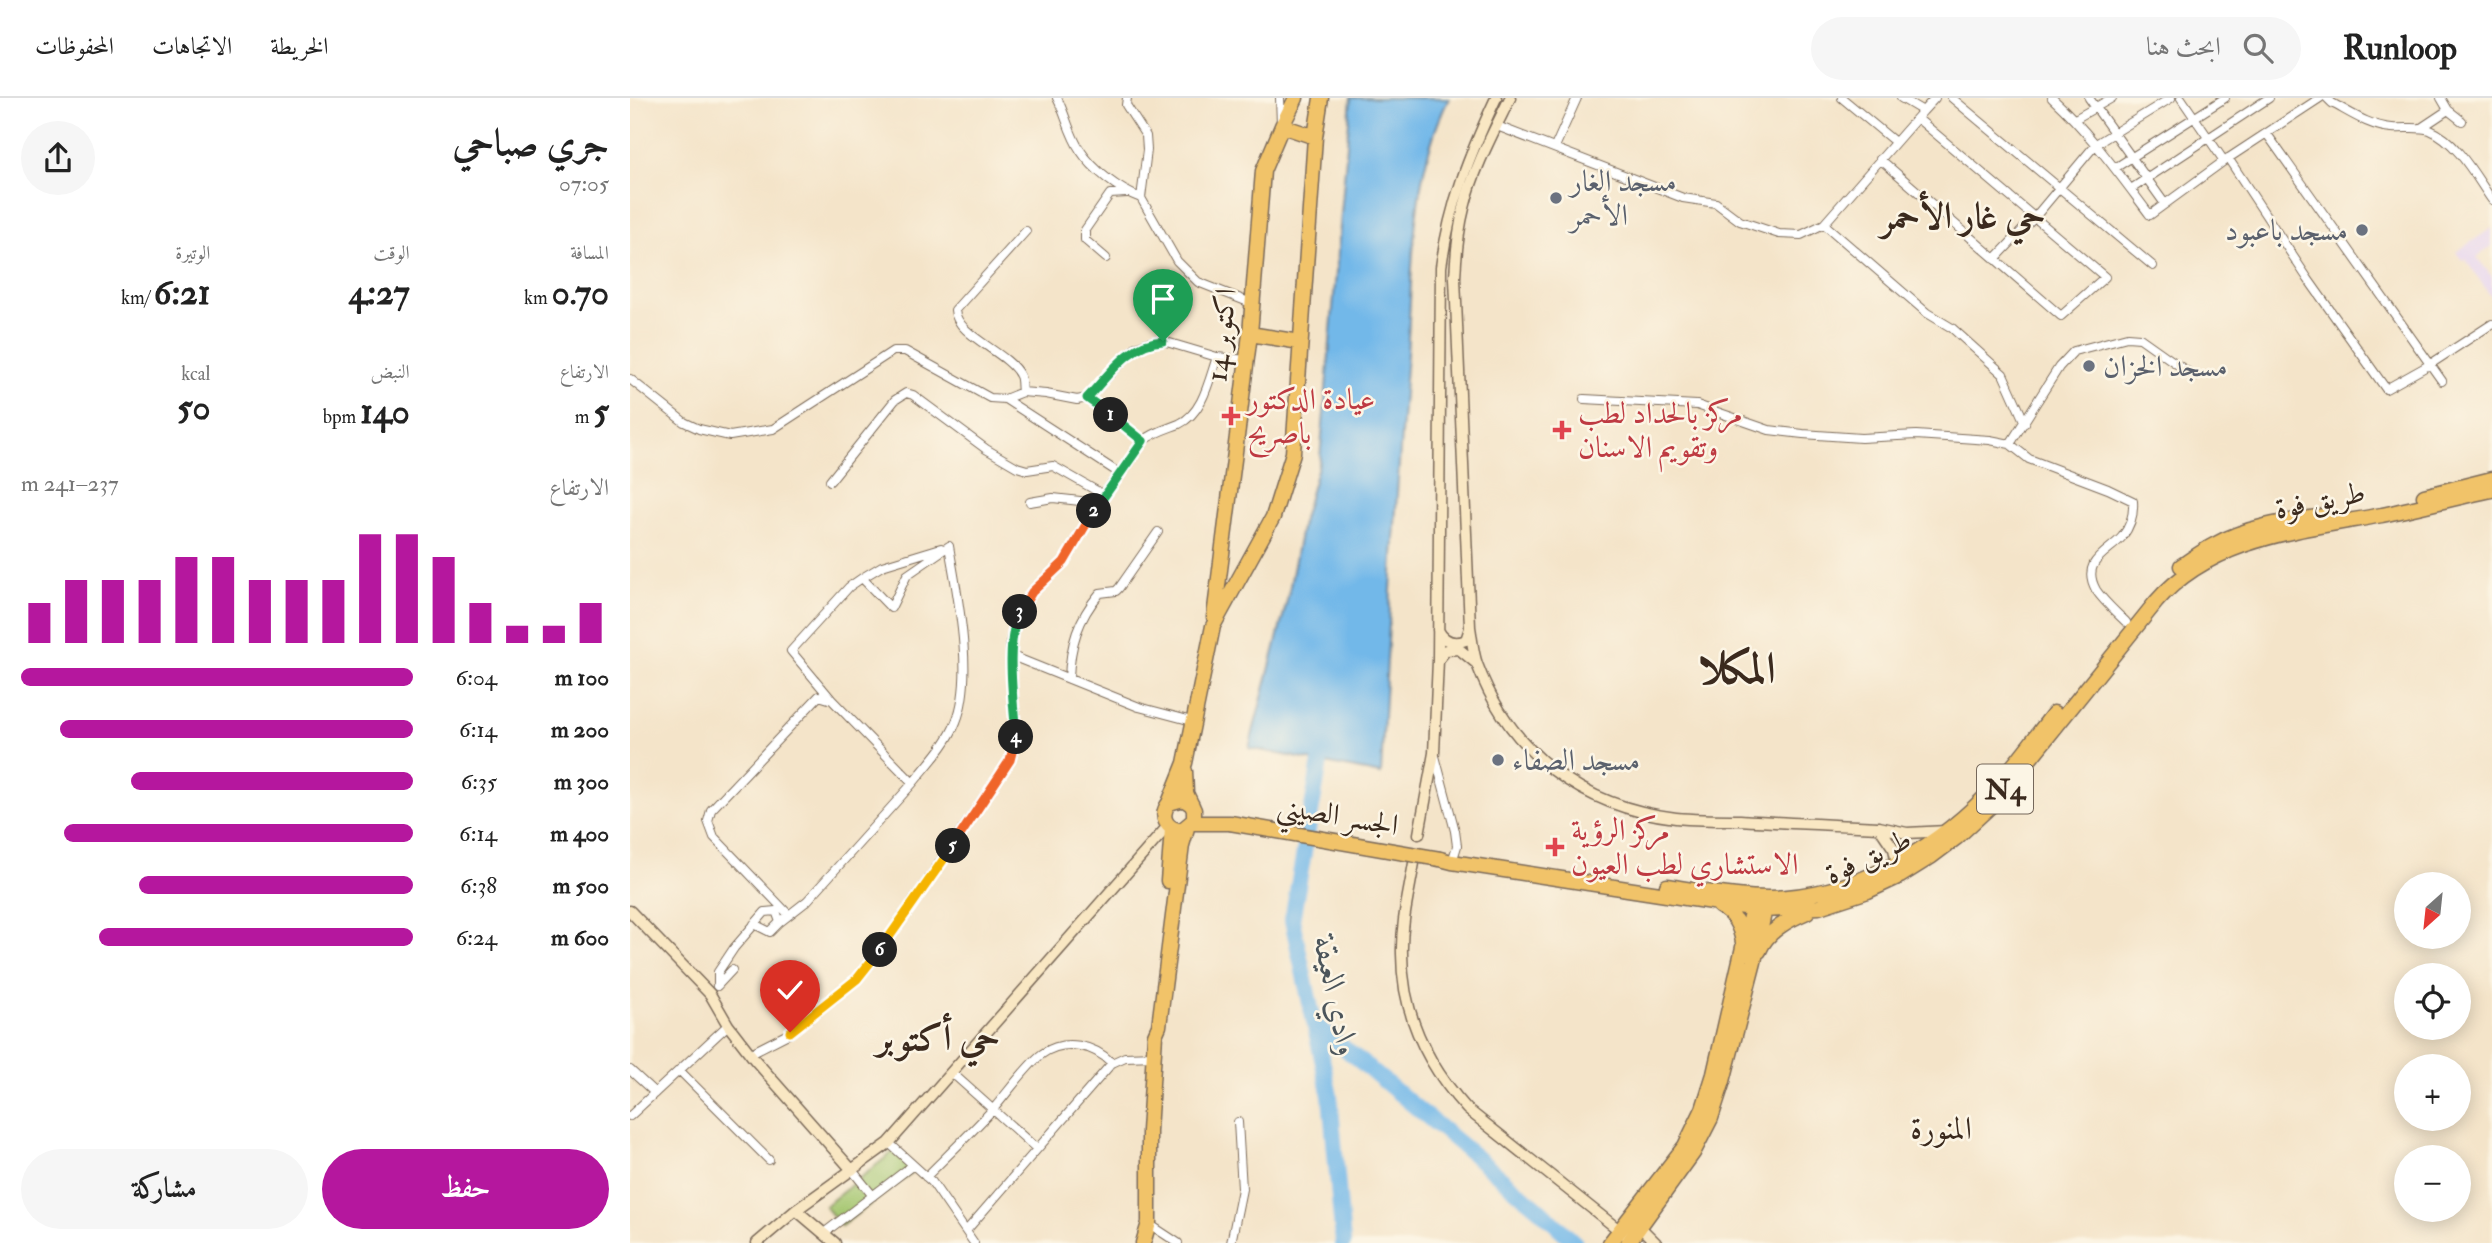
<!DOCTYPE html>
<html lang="ar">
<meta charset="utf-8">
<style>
body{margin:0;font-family:"IM FELL Double Pica",Amiri,serif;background:#f6f6f6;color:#222;direction:rtl;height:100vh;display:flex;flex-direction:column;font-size:26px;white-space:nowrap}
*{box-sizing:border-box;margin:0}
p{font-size:23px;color:#767676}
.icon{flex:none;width:38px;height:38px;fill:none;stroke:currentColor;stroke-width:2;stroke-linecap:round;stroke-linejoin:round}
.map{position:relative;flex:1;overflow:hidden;direction:ltr}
.details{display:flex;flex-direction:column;background:#fff;width:630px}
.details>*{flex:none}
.needle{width:46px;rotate:207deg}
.tools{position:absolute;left:1764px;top:774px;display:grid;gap:14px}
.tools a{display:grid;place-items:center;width:77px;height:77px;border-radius:50%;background:#fff;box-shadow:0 4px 18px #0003;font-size:35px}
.pin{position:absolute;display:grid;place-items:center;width:60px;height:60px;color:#fff;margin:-72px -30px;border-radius:50% 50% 50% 0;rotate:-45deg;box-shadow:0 0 7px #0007}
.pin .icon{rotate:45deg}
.km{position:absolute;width:35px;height:35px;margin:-18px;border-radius:50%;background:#222;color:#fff;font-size:19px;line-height:35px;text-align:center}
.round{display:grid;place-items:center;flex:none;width:74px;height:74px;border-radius:37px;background:#f6f6f6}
.overview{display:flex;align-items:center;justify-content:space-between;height:119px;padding:0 21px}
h1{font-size:38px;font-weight:700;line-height:52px}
.figures{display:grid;grid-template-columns:repeat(3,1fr);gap:10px;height:119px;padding:7px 21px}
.figures div{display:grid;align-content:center}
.figures b{font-size:35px;font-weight:700}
.figures small{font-size:19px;font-weight:400}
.figures p{font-size:19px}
.chart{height:196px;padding:14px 21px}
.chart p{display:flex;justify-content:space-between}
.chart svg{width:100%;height:126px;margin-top:7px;stroke:#b5179e;stroke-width:6}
.cta{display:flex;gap:14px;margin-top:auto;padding:14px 21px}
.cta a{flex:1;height:80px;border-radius:42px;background:#b5179e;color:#fff;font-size:28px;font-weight:700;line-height:80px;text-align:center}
.cta a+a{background:#f6f6f6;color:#222}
ul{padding:0 21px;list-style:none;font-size:23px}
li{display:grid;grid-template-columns:112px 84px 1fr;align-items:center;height:52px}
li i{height:18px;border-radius:9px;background:#b5179e}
header{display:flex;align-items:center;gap:42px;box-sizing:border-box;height:98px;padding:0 35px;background:#fff;border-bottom:2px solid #e0e0e0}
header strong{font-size:33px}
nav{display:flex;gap:38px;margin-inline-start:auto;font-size:24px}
.search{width:490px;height:63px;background:#f6f6f6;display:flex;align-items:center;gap:18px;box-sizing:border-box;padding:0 24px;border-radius:38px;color:#767676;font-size:26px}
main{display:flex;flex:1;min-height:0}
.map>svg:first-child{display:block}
.built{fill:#e5d3f1}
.green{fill:#a4c66f;stroke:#707846;stroke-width:2}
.water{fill:#72b8e9;stroke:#567184;stroke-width:2}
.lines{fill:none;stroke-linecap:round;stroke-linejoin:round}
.river{stroke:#72b8e9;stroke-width:16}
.street-casing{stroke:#7c6b5a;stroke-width:10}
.secondary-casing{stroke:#7c6b5a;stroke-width:13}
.highway-casing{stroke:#7c6b5a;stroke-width:17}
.street{stroke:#fff;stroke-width:8}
.secondary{stroke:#f9e7c3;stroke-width:10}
.highway{stroke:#f1c369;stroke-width:14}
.highway-bridge-casing{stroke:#7c6b5a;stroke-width:17;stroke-linecap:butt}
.highway-bridge{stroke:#f1c369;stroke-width:14}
.split-1-casing{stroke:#fff;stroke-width:14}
.split-2-casing{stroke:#fff;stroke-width:14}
.split-3-casing{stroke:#fff;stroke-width:14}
.split-4-casing{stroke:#fff;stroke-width:14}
.split-5-casing{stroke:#fff;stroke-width:14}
.split-6-casing{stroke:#fff;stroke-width:14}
.split-7-casing{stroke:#fff;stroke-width:14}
.split-1{stroke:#22a559;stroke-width:9}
.split-2{stroke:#22a559;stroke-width:9}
.split-3{stroke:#f0652b;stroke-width:9}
.split-4{stroke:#22a559;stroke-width:9}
.split-5{stroke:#f0652b;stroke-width:9}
.split-6{stroke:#f5b400;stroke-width:9}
.split-7{stroke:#f5b400;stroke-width:9}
.worship-dot{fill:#6b7280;stroke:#fcf5e5;stroke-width:2.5}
.health-dot{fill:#e0444e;stroke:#fcf5e5;stroke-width:2.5}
.labels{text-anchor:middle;stroke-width:5;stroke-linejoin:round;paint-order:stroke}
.shield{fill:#fcf5e5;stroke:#75675a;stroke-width:2}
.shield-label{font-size:28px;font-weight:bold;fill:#3b2a1e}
.worship-label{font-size:30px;fill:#5b616d;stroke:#fcf5e5;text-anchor:start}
.street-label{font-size:30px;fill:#3b2a1e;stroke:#fcf5e5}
.health-label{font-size:30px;fill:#be3a42;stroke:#fcf5e5;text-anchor:start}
.water-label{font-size:32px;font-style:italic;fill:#4c555b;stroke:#fcf5e5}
.neighbourhood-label{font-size:32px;fill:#3b2a1e;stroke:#fcf5e5}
.district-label{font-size:37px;font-weight:bold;fill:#3b2a1e;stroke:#fcf5e5}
.town-label{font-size:44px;font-weight:bold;fill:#3b2a1e;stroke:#fcf5e5}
</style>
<header>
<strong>Runloop</strong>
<div class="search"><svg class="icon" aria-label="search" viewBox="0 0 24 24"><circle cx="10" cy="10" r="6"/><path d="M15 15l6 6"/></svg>ابحث هنا</div>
<nav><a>الخريطة</a><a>الاتجاهات</a><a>المحفوظات</a></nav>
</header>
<main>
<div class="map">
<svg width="1862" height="1145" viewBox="0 0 1862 1145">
<rect width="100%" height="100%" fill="#fcf5e5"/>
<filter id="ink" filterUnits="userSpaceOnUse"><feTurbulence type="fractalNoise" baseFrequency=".0143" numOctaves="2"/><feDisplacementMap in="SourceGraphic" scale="14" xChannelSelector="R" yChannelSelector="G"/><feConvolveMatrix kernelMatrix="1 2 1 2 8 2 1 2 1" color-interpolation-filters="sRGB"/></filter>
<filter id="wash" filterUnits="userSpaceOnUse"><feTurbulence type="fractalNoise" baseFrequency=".00686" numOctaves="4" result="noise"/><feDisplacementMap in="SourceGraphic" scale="28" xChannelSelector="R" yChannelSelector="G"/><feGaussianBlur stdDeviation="1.57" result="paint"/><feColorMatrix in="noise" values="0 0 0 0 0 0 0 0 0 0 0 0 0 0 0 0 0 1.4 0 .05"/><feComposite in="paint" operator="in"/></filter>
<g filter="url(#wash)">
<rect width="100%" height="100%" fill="#f4e4c9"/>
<!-- built -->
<path class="built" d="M1862 130V148L1847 159 1862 179V200L1835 161 1832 162 1826 154Z"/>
<!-- green -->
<path class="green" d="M264 1053 286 1072 211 1128 195 1108Z"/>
<!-- water -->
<path class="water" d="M721 0H819C780 78 783 170 777 256 766 396 758 536 751 676L619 650 658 499 672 425 690 361Z"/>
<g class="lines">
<!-- river -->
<path class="river" d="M690 664 662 822 700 998 713 1145
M684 925 910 1112 945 1145"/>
</g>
</g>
<g filter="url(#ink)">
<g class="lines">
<defs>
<path id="street" d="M427 0C436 17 439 36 450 52 463 72 489 92 511 100
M497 0 496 7 516 38 517 52 511 100 547 163 568 184 621 205
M650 0 651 25
M1212 0 1265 44
M1271 0 1293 13 1305 0
M1322 0 1523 168
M1422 0C1460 35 1489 76 1520 117L1594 63 1690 0
M1459 0 1535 106
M1551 0 1594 63
M1697 0 1702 5C1721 15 1739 28 1762 30 1775 31 1788 28 1800 32 1827 43 1846 79 1862 102
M1811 0 1818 12 1832 23
M1445 21 1482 0
M867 28 1053 100 1086 105 1110 123 1149 136 1171 137 1194 126 1293 13
M1791 30 1818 12
M1637 36 1812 283
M925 49 947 0
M1598 60 1678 181 1756 291 1799 267 1862 226
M1250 61 1431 218 1475 179 1287 20
M1485 70 1595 0
M1501 91 1639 0
M1194 126 1297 215 1322 230 1373 276 1395 325
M476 160 455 142V132L480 96 497 95
M1365 161 1405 119 1466 46 1541 0
M0 281 54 324 69 331 100 338 143 331 263 253H275L360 300 375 301 392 294 416 296 447 302 457 300 506 249 519 244 533 243 587 259 616 262
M392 294C391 289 392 282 390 278 379 254 326 238 325 212L396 133
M457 300 513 343
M375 301 489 375
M954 301 1067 307 1139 332 1173 336 1231 340 1286 337 1360 342 1380 346 1399 361 1478 391 1503 403C1504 417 1501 428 1492 439 1478 455 1450 463 1466 492 1474 504 1486 514 1496 524
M1380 346 1429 269 1444 253 1497 239 1510 240 1565 279
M200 383 265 302 276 295 283 297 356 351 387 369 397 372 423 368 474 397
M400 404 423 400 468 405
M232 480 252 468 311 450
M382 558 509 609 562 623
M439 581C440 547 448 521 470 495L486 493 489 490 528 434
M202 602 161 553 219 489 232 480 261 510 277 477 319 448C327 496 345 578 326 624 317 647 298 666 283 685
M805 658 825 733 827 748 822 764
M150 824 177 803 283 685 202 602 189 598 81 712 78 723 84 739 159 817
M88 887V874L104 850 135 814 146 813 150 824 140 834 124 826
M87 888 102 872
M121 955 160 935 227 881 241 865 380 662 386 641 380 545 386 522 402 494 434 464 468 405 513 343C524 334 536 331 549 326 573 315 579 282 587 259
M0 972 25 995
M49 972 139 1062
M321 974 407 1051
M0 1018 98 927
M259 1045 302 1084 344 1145
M222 1072 243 1098
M296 1079C319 1056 343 1033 365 1009 378 994 398 966 412 956 435 940 464 947 482 965
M516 1124 548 1145
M336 1133 482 965 495 959 524 958
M194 1135 283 1067
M601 1145 612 1091 608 1024"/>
<path id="secondary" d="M880 0C863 35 843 72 834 110 828 133 826 157 825 180L840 529C842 541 843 555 847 566 880 655 952 709 1046 720 1067 722 1089 722 1110 722 1156 725 1203 727 1249 729L1277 735 1317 733
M808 532C814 544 824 547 836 542L840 530
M808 562 816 552 829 551 846 565
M1249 729 1264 751 1268 770
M789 736 804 655 808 562 811 169C820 105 839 58 866 0
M784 765C779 795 771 825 772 856 772 916 797 967 837 1011L994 1136
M0 813 80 896 98 927 125 962 222 1072
M166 1112 205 1145
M1006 1125 1026 1145
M127 1145 166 1112 259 1045 538 728"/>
<path id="highway" d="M652 28 685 39
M620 236 670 244
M1794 398 1862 381
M1551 468C1562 461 1572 453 1584 447 1617 428 1658 423 1695 418
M584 519 620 236 633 73 652 28 666 0
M555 673 556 695 564 712V722L552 732C536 732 529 718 539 705L553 701 562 707
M539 705 555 665 583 528 643 419 663 355 685 39 691 0
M562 725H600
M810 761 822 764 1134 812 1189 809 1238 793 1270 778 1302 758 1326 740 1366 703 1526 504C1582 439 1672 432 1752 417 1789 409 1825 400 1862 392
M538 783 542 731
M1037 788C1070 793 1105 800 1138 800 1221 799 1299 756 1356 698 1381 674 1402 643 1424 615
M1089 808C1104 816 1110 827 1113 844
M1129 853C1137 833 1158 822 1177 814
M513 1145 519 1125V1033L525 937 529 928 552 747 557 730
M980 1145 1055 1048 1073 1011 1084 976 1124 801
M998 1145 1063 1055 1081 1020 1093 983 1124 864 1136 805"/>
</defs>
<!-- street casing -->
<use href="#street" class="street-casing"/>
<!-- secondary casing -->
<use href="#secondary" class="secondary-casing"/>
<!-- highway casing -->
<use href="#highway" class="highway-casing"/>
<!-- street -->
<use href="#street" class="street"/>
<!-- secondary -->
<use href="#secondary" class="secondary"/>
<!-- highway -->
<use href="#highway" class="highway"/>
<defs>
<path id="highway-bridge" d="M600 725 810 761"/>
</defs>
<!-- highway-bridge casing -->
<use href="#highway-bridge" class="highway-bridge-casing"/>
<!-- highway-bridge -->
<use href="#highway-bridge" class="highway-bridge"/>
</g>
</g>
<g class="lines" filter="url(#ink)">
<defs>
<path id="split-1" d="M481 317 457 300C479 277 500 244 533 243"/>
<path id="split-2" d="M464 413 513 343 481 317"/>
<path id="split-3" d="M390 514 402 494 434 464 464 413"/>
<path id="split-4" d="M386 639C384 606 374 542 390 514"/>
<path id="split-5" d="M323 748 380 662 386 639"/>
<path id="split-6" d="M250 852 323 748"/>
<path id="split-7" d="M160 934 227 881 250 852"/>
</defs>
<!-- split-1 casing -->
<use href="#split-1" class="split-1-casing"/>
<!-- split-2 casing -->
<use href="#split-2" class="split-2-casing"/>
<!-- split-3 casing -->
<use href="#split-3" class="split-3-casing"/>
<!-- split-4 casing -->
<use href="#split-4" class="split-4-casing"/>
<!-- split-5 casing -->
<use href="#split-5" class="split-5-casing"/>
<!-- split-6 casing -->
<use href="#split-6" class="split-6-casing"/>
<!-- split-7 casing -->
<use href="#split-7" class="split-7-casing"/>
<!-- split-1 -->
<use href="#split-1" class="split-1"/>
<!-- split-2 -->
<use href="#split-2" class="split-2"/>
<!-- split-3 -->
<use href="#split-3" class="split-3"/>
<!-- split-4 -->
<use href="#split-4" class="split-4"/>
<!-- split-5 -->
<use href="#split-5" class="split-5"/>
<!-- split-6 -->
<use href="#split-6" class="split-6"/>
<!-- split-7 -->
<use href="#split-7" class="split-7"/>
</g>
<!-- markers -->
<g class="worship-dot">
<circle cx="926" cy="100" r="7"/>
<circle cx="1732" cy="132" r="7"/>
<circle cx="1459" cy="268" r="7"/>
<circle cx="868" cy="662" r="7"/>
</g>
<g class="health-dot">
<path d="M597.5 307.5h7v7h7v7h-7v7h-7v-7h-7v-7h7z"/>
<path d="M928.5 321.5h7v7h7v7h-7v7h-7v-7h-7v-7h7z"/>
<path d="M921.5 738.5h7v7h7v7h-7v7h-7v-7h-7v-7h7z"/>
</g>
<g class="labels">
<!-- shield labels -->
<rect class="shield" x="1347" y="666.5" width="56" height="49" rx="5"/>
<g class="shield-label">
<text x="1375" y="701">N4</text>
</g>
<!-- worship labels -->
<g class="worship-label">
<text x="940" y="93">مسجد الغار<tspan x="940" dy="34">الأحمر</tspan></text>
<text x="1718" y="142" text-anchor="end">مسجد باعبود</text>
<text x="1473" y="278">مسجد الخزان</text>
<text x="882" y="672">مسجد الصفاء</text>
</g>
<!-- street labels -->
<g class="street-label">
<text transform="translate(591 237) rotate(-84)" y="10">14 اكتوبر</text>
<text transform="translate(1690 402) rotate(-11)" y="10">طريق فوة</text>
<text transform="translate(708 717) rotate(10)" y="10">الجسر الصيني</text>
<text transform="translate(1238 758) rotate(-25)" y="10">طريق فوة</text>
</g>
<!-- health labels -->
<g class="health-label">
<text x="617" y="311">عيادة الدكتور<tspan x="617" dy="34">باصريح</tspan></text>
<text x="948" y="325">مركز بالحداد لطب<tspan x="948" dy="34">وتقويم الاسنان</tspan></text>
<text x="941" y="742">مركز الرؤية<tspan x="941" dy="34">الاستشاري لطب العيون</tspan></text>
</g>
<!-- water labels -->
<g class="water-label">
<text transform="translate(707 898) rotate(78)" y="11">وادي العيقة</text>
</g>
<!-- neighbourhood labels -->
<g class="neighbourhood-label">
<text x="1311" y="1041">المنورة</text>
</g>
<!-- district labels -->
<g class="district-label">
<text x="1333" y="130">حي غار الأحمر</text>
<text x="308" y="952">حي أكتوبر</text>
</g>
<!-- town labels -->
<g class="town-label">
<text x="1107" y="585">المكلا</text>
</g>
</g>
</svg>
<div class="tools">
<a><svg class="needle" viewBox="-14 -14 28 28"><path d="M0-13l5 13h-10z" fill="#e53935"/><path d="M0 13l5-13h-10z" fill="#767676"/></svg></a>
<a><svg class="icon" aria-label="locate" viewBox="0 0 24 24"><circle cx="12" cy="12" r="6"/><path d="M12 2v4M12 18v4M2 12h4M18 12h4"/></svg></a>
<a>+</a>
<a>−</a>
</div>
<div class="pin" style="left:533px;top:243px;background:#1e9e55"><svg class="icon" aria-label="arrive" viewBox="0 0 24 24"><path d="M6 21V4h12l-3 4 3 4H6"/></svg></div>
<div class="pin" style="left:160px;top:934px;background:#d93025"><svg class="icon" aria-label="check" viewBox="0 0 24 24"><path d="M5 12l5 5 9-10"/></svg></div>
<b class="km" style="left:481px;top:317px">1</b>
<b class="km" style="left:464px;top:413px">2</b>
<b class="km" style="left:390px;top:514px">3</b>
<b class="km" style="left:386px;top:639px">4</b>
<b class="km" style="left:323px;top:748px">5</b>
<b class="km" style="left:250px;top:852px">6</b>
</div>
<section class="details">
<div class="overview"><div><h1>جري صباحي</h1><p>07:05</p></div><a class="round"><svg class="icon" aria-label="share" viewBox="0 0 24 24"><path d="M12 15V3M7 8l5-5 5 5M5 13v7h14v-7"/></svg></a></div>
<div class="figures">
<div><p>المسافة</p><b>0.70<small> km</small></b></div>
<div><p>الوقت</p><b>4:27</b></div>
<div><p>الوتيرة</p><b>6:21<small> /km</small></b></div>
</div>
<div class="figures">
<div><p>الارتفاع</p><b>5<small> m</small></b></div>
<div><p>النبض</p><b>140<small> bpm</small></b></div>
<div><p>kcal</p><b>50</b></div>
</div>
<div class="chart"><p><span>الارتفاع</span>237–241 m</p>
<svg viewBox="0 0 160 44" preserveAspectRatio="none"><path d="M5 44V30M15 44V22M25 44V22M35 44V22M45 44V14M55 44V14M65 44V22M75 44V22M85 44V22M95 44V6M105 44V6M115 44V14M125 44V30M135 44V38M145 44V38M155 44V30"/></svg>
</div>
<ul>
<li><b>100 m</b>6:04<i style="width:100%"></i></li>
<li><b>200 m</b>6:14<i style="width:90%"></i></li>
<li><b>300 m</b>6:35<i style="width:72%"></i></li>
<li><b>400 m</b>6:14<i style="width:89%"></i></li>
<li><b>500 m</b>6:38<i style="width:70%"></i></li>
<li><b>600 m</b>6:24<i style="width:80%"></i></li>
</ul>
<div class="cta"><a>حفظ</a><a>مشاركة</a></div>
</section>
</main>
